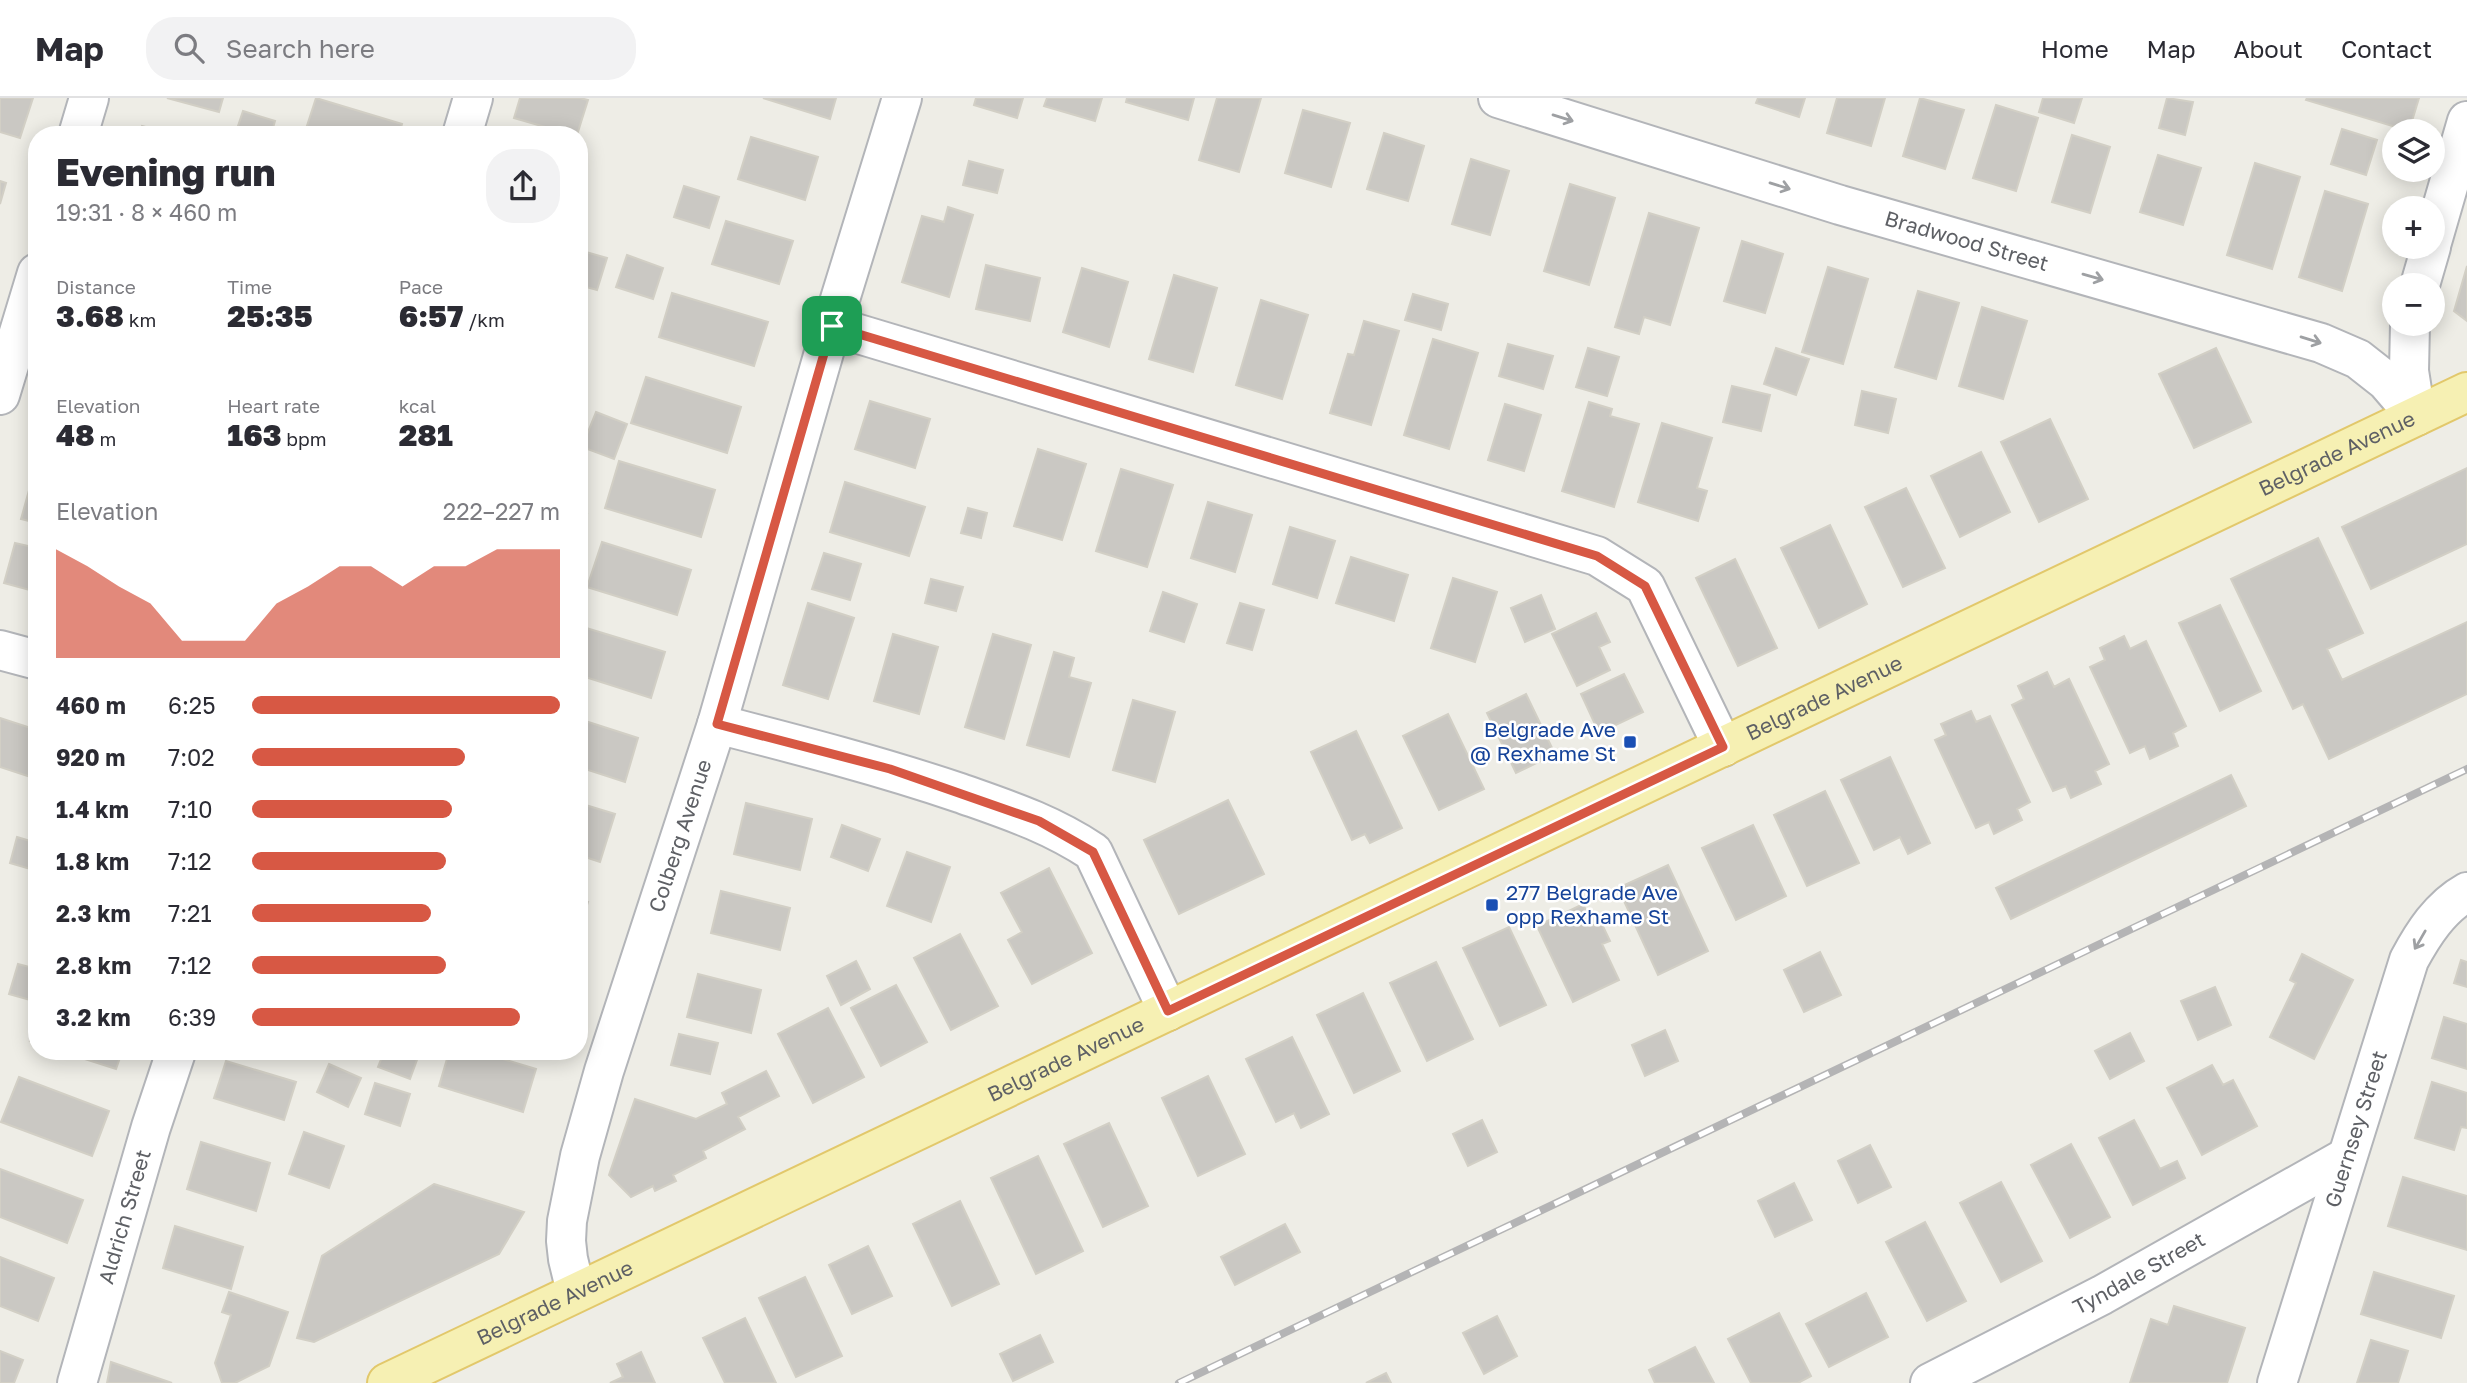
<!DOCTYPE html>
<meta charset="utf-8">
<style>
body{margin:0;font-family:"Golos Text",sans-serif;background:#f2f2f3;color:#2b2b33;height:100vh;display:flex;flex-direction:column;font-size:26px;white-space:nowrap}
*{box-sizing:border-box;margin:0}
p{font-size:23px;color:#7c7c81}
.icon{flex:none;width:38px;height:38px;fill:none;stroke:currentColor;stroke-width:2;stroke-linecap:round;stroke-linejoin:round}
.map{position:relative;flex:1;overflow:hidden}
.panel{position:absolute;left:28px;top:28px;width:560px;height:934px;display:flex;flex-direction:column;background:#fff;border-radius:28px;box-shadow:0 4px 18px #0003}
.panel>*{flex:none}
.tools{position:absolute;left:2382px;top:21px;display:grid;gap:14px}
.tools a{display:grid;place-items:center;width:63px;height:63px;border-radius:50%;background:#fff;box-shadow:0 4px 18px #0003;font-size:35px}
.pin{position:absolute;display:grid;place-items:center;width:60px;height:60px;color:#fff;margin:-30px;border-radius:14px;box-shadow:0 4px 10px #0006}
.round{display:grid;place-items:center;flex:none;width:74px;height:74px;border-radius:28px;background:#f2f2f3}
.summary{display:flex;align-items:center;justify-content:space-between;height:119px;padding:0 28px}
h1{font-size:38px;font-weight:800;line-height:52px}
.stats{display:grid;grid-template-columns:repeat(3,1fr);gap:10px;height:119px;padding:7px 28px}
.stats div{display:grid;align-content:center}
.stats b{font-size:30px;font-weight:800}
.stats small{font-size:19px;font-weight:400}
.stats p{font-size:19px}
.chart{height:196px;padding:14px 28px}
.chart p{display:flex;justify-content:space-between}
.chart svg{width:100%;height:126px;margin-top:7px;fill:#d75844;opacity:.7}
ul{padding:0 28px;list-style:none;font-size:23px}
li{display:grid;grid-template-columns:112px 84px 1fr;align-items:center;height:52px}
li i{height:18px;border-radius:9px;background:#d75844}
header{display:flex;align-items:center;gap:42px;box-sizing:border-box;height:98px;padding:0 35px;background:#fff;border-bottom:2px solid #e1e1e2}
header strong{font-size:33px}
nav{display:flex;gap:38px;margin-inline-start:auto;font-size:24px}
.search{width:490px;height:63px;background:#f2f2f3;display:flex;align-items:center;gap:18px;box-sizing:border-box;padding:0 24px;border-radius:28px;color:#7c7c81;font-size:26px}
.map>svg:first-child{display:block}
.building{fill:#cac8c3;stroke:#d2cfc5;stroke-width:2}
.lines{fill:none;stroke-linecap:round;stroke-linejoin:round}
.minor-casing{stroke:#b3b5b9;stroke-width:42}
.major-casing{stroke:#e2c86b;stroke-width:42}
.minor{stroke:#fff;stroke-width:38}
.major{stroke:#f6f0b3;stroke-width:38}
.rail-casing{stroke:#b4b4b5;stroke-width:8}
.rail{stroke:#fff;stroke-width:5;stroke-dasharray:16;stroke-linecap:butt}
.oneway{stroke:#9ea0a3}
.route-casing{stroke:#fff;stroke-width:14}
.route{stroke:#d75844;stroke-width:9}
.transit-dot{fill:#1a4fb4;stroke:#fff;stroke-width:2.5}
.labels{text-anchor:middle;stroke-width:5;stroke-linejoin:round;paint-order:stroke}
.street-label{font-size:21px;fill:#5e6065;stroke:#fff}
.transit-label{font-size:21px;fill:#164399;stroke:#fff;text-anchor:end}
</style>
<header>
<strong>Map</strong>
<div class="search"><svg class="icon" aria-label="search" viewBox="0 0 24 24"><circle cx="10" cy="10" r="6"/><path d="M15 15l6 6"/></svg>Search here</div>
<nav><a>Home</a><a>Map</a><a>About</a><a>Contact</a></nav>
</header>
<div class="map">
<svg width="2467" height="1285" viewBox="0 0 2467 1285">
<rect width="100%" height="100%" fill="#eeede6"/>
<!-- building -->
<path class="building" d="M0 0H33L20 40 0 34Z
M167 0H223L219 14Z
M316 0 402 26 399 37H304Z
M520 0H580L588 2 577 37H550L552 31 514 20Z
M763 0H836L830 21Z
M976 0H1023L1017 20 974 7Z
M1047 0H1102L1095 23 1044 8Z
M1127 0H1194L1188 22 1126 4Z
M1217 0H1261L1239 74 1199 62Z
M1758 0H1805L1799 19 1756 5Z
M1837 0H1885L1871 48 1827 35Z
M1920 0 1964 12 1945 71 1903 58Z
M2043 0H2082L2074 25 2039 14Z
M2167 0 2193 4 2185 37 2159 30Z
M2307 0H2419L2409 33 2306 2Z
M1996 7 2038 20 2016 93 1973 80Z
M1303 12 1350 25 1331 89 1285 75Z
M243 13 275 23 271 37H235Z
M142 28 174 37H139Z
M2342 31 2377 42 2366 77 2331 66Z
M1384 35 1424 48 1408 103 1367 91Z
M2072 37 2110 49 2090 115 2052 104Z
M751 39 818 59 805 102 738 81Z
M2158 57 2201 70 2183 127 2140 114Z
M1471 61 1509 73 1490 137 1452 126Z
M969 63 1003 72 997 95 963 87Z
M2255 65 2300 79 2272 171 2227 157Z
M0 83 6 85 0 106Z
M1570 86 1615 100 1589 187 1544 173Z
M684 88 719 99 709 130 674 119Z
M2325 93 2368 106 2342 193 2299 179Z
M948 109 973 117 949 199 902 184 922 118 944 124Z
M1649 115 1699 130 1670 227 1644 219 1639 236 1615 229Z
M726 123 793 143 779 186 712 166Z
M1742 143 1783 156 1765 215 1724 203Z
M579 152 607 160 597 192 579 187Z
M627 157 663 170 653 201 616 189Z
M986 167 1040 180 1030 223 976 211Z
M2467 168V223L2454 213Z
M1828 169 1868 181 1843 266 1802 254Z
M1082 170 1128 184 1109 249 1063 234Z
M1174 177 1217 190 1193 274 1149 261Z
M1918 193 1959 205 1936 281 1895 269Z
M672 195 768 224 754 268 659 239Z
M1413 196 1448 206 1441 232 1405 222Z
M1261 202 1308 217 1282 301 1236 287Z
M1982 209 2027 223 2003 301 1959 288Z
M1364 223 1399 233 1371 327 1330 315 1348 256 1354 257Z
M1433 241 1478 255 1449 351 1404 337Z
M1508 246 1553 258 1543 291 1499 278Z
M1588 250 1619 259 1607 298 1576 289Z
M1776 250 1809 261 1796 297 1764 286Z
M2216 250 2251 324 2194 350 2159 276Z
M646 279 741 309 727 355 631 325Z
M1732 288 1770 297 1761 333 1723 324Z
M1862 293 1896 301 1888 335 1855 327Z
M870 303 930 321 915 370 855 351Z
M1589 304 1612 311 1610 318 1639 326 1614 409 1562 393Z
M1505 306 1541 317 1524 373 1488 362Z
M596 314 627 326 614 361 582 349Z
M2050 321 2088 401 2039 424 2001 344Z
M1662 325 1712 340 1697 390 1707 393 1698 423 1638 404Z
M1038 351 1086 366 1062 442 1014 428Z
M1981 354 2010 414 1960 439 1931 378Z
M619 363 715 392 701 439 605 410Z
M2467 370V446L2371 491 2342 429Z
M1121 371 1173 387 1147 469 1096 453Z
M33 378 37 379V425L21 421Z
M845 384 925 409 909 458 830 434Z
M1906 390 1945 470 1903 489 1865 409Z
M1208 404 1252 417 1235 474 1191 460Z
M968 410 987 415 981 440 961 435Z
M579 414 587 416 579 442Z
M1830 427 1867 506 1819 530 1781 450Z
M1290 429 1335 443 1317 500 1273 486Z
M2318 440 2363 535 2327 551 2342 582 2467 524V596L2329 661 2303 606 2293 611 2231 481Z
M602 444 691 472 677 517 587 489Z
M15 445 37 450V494L4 485Z
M824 455 861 466 850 502 812 491Z
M1351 459 1408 477 1394 523 1336 505Z
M1735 461 1777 550 1738 568 1696 480Z
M1453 480 1497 494 1475 564 1431 550Z
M931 481 963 489 956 513 925 505Z
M1163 494 1197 506 1184 544 1150 533Z
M1541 497 1555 531 1525 544 1511 510Z
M808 505 854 520 828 601 783 587Z
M1240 505 1264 512 1252 552 1227 545Z
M2220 507 2261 593 2220 613 2179 525Z
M1596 515 1610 544 1599 549 1610 572 1577 588 1552 536Z
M583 529 665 554 651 600 579 577V540Z
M893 536 938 549 919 616 874 603Z
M993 536 1031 547 1004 641 965 629Z
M2124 538 2130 551 2146 543 2186 628 2173 635 2178 648 2150 661 2145 648 2130 655 2090 569 2105 562 2100 550Z
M1054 554 1074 560 1069 579 1091 585 1069 659 1027 647Z
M2047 574 2054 589 2069 581 2109 666 2095 673 2101 686 2071 700 2066 688 2053 693 2012 607 2024 601 2018 588Z
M1624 576 1643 614 1599 635 1581 596Z
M1526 596 1555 656 1516 675 1487 615Z
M1133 602 1175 614 1155 684 1113 672Z
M1971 613 1976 624 1990 618 2030 704 2017 711 2022 722 1994 736 1989 724 1976 730 1935 642 1946 637 1941 626Z
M1448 616 1484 691 1439 712 1403 638Z
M0 620 37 632V681L0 669Z
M579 621 638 640 625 684 579 669Z
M1356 633 1402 730 1370 745 1365 736 1352 742 1311 654Z
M1890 659 1930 745 1908 756 1900 739 1874 752 1841 682Z
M2231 677 2246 708 2011 821 1996 790Z
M1825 693 1859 765 1807 788 1774 717Z
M1228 702 1264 776 1179 816 1144 742Z
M579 705 615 716 600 764 579 757Z
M746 705 812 721 800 772 734 756Z
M842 727 880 741 868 773 831 759Z
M1753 727 1786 798 1736 822 1702 750Z
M17 739 37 745V773L10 765Z
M907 754 950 769 931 824 887 808Z
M1668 767 1708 853 1658 877 1618 790Z
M1049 770 1092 855 1032 886 1008 842 1022 834 1001 795Z
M721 793 790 810 780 852 711 835Z
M579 801 588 804 579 832Z
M1583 806 1593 828 1601 824 1610 843 1602 846 1619 882 1573 904 1537 828Z
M1509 829 1546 907 1500 928 1463 850Z
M960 836 998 908 951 932 914 860Z
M1820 854 1841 897 1804 914 1784 872Z
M2302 856 2353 882 2314 961 2270 939 2296 885 2290 882Z
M2461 862 2467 864V889L2454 885Z
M856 863 870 891 841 907 827 878Z
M1436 864 1473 941 1427 963 1390 885Z
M18 866 37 871V904L9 896Z
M698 876 761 892 751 935 687 919Z
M896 887 927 944 881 968 851 910Z
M2215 889 2231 927 2198 942 2181 903Z
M1363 895 1400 973 1354 995 1317 917Z
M828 910 864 979 813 1005 778 936Z
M2444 919 2467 926V971L2432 960Z
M37 922V945L30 943Z
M1665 932 1678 963 1645 978 1632 947Z
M2130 935 2144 963 2110 981 2095 953Z
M679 936 718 945 710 976 671 967Z
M1292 939 1329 1016 1301 1030 1294 1015 1276 1024 1246 961Z
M63 954H122L116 971Z
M384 954H405L418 959 410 981 378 969Z
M449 954H480L536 971 523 1014 439 988Z
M226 963 296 984 284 1022 214 1000Z
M329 966 361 980 348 1009 317 994Z
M2212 967 2223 987 2233 982 2257 1028 2202 1057 2167 990Z
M766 973 779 998 738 1019 745 1031 703 1053 706 1060 673 1077 676 1083 655 1093 653 1088 631 1099 609 1077 635 1001 696 1021 727 1006 722 995Z
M1208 978 1245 1056 1198 1078 1162 1000Z
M19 979 109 1013 92 1058 1 1024Z
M2432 984 2467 995V1030L2461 1029 2454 1052 2415 1040Z
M375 985 410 996 400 1028 365 1016Z
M1482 1022 1497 1054 1468 1068 1453 1036Z
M2134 1022 2160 1071 2177 1063 2185 1080 2133 1107 2099 1040Z
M1109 1025 1148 1108 1103 1129 1064 1046Z
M304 1034 344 1048 329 1090 289 1076Z
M201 1044 270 1065 256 1113 187 1091Z
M2071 1046 2110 1119 2070 1140 2031 1067Z
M1870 1047 1891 1089 1858 1105 1838 1063Z
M1038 1058 1083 1153 1036 1176 991 1080Z
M0 1071 83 1102 67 1145 0 1119Z
M2403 1079 2467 1098V1152L2388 1128Z
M2001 1084 2042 1163 2001 1184 1960 1105Z
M1794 1085 1812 1122 1775 1139 1758 1103Z
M434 1086 524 1114 499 1156 314 1244 297 1240 322 1158Z
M960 1103 999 1186 952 1208 913 1126Z
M1925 1124 1966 1203 1927 1223 1886 1144Z
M1285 1126 1300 1154 1235 1187 1221 1159Z
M175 1128 243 1149 231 1191 163 1170Z
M868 1148 892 1198 852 1216 829 1167Z
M0 1159 54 1180 38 1223 0 1208Z
M2374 1174 2454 1198 2441 1240 2361 1216Z
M805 1179 842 1258 796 1279 759 1200Z
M229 1194 288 1214 269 1268 235 1285H222L215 1265 231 1217 222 1214Z
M1866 1195 1888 1239 1829 1269 1806 1226Z
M2174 1208 2245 1230 2227 1285H2130L2151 1221 2168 1227Z
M1779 1215 1811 1278 1798 1285H1751L1728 1241Z
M1497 1218 1517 1258 1484 1276 1463 1235Z
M745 1220 776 1285H725L703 1240Z
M1040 1237 1053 1264 1013 1283 1000 1256Z
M2371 1242 2408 1253 2398 1285H2357Z
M1695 1249 1714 1285H1655L1649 1272Z
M0 1253 23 1262 14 1285H0Z
M641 1254 655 1285H610L623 1279 617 1266Z
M111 1264 172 1285H107Z
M1386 1275 1391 1285H1366Z"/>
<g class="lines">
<defs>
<g id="minor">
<path id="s1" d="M1498 0 1840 107 2321 245 2358 261 2386 283 2416 318"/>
<path d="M78 37 89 0"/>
<path d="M462 37 473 0"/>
<path d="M2432 144 2467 23"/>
<path d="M2420 187 2431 149"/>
<path d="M2410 226 2409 273 2416 318"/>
<path d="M832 228 1597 458 1645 488 1723 649"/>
<path d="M0 297 37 175"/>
<path d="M0 552 37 562"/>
<path d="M717 626C799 647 880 668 960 695 1008 712 1049 725 1093 754L1168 913"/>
<path id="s2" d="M576 1194 568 1161 566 1143 567 1123 580 1058 604 973 717 626 829 237 902 0"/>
<path id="s3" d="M77 1285 151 1029 176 954"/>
<path id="s4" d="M1930 1285 2102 1197 2345 1060"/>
<path id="s5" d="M2277 1285 2409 862C2423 836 2440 809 2467 794"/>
</g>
<g id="major">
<path id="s6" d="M387 1285 2467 294"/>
</g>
</defs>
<!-- minor casing -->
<use href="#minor" class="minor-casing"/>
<!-- major casing -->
<use href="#major" class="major-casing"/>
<!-- minor -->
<use href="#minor" class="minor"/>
<!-- major -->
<use href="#major" class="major"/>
<defs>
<path id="rail" d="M1179 1285 2467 671"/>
</defs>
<!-- rail casing -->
<use href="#rail" class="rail-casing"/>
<!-- rail -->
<use href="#rail" class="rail"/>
</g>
<!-- one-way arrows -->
<defs><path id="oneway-shaft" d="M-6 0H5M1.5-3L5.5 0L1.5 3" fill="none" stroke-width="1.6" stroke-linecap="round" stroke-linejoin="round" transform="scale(1.75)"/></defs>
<g class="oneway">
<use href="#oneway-shaft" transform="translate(1563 20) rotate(17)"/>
<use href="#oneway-shaft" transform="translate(1780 88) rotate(17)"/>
<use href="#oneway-shaft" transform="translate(2093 179) rotate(16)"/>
<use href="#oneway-shaft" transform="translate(2311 242) rotate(17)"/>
<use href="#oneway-shaft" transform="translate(2420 842) rotate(120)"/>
</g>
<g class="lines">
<defs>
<path id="route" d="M832 228 1597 458 1645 488 1723 649 1168 913 1093 754 1039 723 890 671 717 626Z"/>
</defs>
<!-- route casing -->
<use href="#route" class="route-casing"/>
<!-- route -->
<use href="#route" class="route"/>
</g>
<!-- markers -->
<g class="transit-dot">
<rect x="1623" y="637" width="14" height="14" rx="3.5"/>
<rect x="1485" y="800" width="14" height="14" rx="3.5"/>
</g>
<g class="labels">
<!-- street labels -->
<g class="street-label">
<text dy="7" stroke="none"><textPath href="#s1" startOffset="490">Bradwood Street</textPath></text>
<text dy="7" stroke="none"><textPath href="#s6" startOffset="2160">Belgrade Avenue</textPath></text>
<text dy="7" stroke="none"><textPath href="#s6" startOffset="1592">Belgrade Avenue</textPath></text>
<text dy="7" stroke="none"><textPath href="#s2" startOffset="474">Colberg Avenue</textPath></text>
<text dy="7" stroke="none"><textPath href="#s6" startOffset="752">Belgrade Avenue</textPath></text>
<text dy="7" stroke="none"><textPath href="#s5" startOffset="266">Guernsey Street</textPath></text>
<text dy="7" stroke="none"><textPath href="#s3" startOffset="173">Aldrich Street</textPath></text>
<text dy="7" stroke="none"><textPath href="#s4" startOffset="236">Tyndale Street</textPath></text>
<text dy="7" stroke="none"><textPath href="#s6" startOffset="186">Belgrade Avenue</textPath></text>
</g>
<!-- transit labels -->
<g class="transit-label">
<text x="1616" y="639">Belgrade Ave<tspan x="1616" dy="24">@ Rexhame St</tspan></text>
<text x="1506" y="802" text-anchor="start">277 Belgrade Ave<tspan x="1506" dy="24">opp Rexhame St</tspan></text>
</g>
</g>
</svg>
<div class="tools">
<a><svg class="icon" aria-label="layers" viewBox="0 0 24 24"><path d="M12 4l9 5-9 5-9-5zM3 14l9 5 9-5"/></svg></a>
<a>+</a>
<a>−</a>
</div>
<div class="pin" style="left:832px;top:228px;background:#1e9e55"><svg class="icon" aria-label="arrive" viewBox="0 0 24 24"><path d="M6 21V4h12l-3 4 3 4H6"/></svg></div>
<section class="panel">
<div class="summary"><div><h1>Evening run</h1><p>19:31 · 8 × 460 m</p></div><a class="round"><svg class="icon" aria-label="share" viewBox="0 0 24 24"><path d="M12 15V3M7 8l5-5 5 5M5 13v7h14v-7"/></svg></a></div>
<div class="stats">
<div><p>Distance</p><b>3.68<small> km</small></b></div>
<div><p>Time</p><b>25:35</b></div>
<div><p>Pace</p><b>6:57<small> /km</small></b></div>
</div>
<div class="stats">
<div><p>Elevation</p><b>48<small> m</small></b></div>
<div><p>Heart rate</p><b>163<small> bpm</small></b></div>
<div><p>kcal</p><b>281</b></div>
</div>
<div class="chart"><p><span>Elevation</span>222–227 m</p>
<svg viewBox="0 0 160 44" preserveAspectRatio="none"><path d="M0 44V6L10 12L20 19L30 25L40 38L50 38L60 38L70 25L80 19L90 12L100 12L110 19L120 12L130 12L140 6L150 6L160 6V44z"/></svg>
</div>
<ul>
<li><b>460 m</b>6:25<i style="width:100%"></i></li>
<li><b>920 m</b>7:02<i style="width:69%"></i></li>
<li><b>1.4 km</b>7:10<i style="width:65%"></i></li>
<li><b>1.8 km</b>7:12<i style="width:63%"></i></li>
<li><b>2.3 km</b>7:21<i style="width:58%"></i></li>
<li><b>2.8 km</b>7:12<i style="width:63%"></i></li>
<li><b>3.2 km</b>6:39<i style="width:87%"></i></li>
</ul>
</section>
</div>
